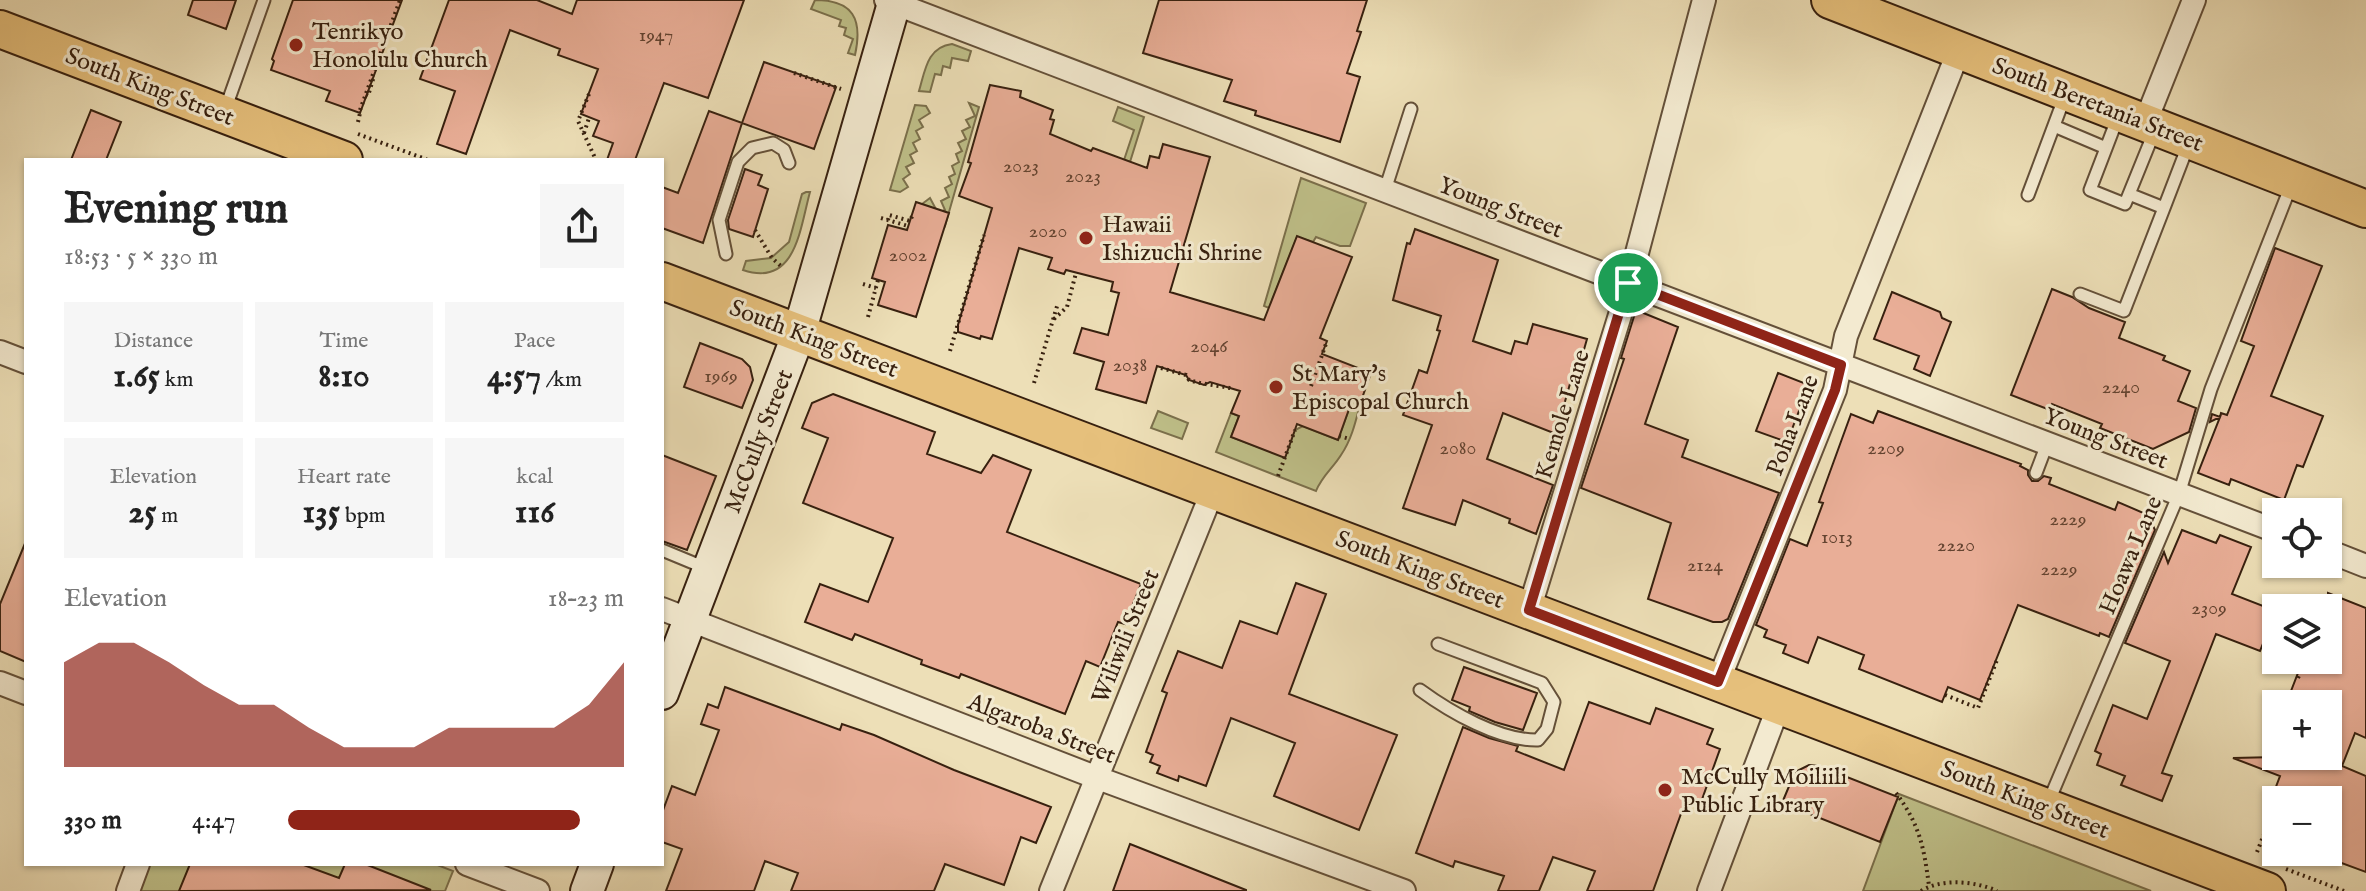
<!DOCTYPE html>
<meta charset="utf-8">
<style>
body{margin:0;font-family:"IM FELL English",serif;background:#f6f6f6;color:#222;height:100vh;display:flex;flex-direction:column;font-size:30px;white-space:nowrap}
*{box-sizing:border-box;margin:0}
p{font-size:26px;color:#767676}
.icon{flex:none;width:44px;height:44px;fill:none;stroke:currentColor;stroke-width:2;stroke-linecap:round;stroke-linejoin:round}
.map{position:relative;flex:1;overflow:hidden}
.details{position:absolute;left:24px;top:158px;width:640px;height:708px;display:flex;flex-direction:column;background:#fff;border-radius:0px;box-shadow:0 2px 6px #0004}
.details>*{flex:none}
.tools{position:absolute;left:2262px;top:498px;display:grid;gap:16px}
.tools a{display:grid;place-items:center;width:80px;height:80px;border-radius:0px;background:#fff;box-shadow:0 2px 6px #0004;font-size:40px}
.pin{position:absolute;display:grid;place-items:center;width:68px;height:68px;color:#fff;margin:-34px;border:4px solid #fff;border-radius:50%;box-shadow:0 2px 8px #0007}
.round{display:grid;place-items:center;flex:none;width:84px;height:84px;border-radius:0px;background:#f6f6f6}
.head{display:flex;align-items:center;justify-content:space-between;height:136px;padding:0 40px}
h1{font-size:44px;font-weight:800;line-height:60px}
.figures{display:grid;grid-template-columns:repeat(3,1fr);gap:12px;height:136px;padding:8px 40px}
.figures div{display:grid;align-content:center;border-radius:0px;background:#f6f6f6;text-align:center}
.figures b{font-size:34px;font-weight:800}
.figures small{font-size:22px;font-weight:400}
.figures p{font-size:22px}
.chart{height:224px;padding:16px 40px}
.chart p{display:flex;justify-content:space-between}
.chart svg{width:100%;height:144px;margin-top:8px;fill:#8f2418;opacity:.7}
ul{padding:0 40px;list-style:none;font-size:26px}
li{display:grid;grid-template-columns:128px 96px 1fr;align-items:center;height:60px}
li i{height:20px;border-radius:10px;background:#8f2418}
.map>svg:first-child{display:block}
.green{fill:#bfc089;stroke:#7b704c;stroke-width:2}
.building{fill:#e9ae97;stroke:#37200f;stroke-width:2}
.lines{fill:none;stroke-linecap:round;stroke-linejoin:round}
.service-casing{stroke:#645039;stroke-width:15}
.minor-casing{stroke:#645039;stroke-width:26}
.secondary-casing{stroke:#37200f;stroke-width:36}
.primary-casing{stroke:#37200f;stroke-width:40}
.path{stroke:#37200f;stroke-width:4;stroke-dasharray:2 4;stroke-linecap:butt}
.service{stroke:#f3ead0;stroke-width:11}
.minor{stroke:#f3ead0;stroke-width:22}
.secondary{stroke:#f3ead0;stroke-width:32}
.primary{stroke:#e6c07c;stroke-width:36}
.route-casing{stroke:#fff;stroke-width:16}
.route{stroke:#8f2418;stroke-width:10}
.poi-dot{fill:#8f2418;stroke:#f3ead0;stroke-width:3}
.labels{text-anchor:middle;stroke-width:6;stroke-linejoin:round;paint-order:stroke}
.number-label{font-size:20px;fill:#644431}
.poi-label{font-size:24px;fill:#37200f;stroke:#f3ead0;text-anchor:start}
.street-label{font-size:24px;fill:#37200f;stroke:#f3ead0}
</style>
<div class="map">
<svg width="2366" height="891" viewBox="0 0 2366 891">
<rect width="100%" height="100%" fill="#eddfb7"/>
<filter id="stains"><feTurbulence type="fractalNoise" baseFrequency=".0025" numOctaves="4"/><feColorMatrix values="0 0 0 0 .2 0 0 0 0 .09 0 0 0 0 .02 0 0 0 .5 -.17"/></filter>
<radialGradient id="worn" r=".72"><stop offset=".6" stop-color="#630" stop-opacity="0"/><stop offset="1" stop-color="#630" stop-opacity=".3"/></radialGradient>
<!-- green -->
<path class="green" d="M815 0C853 0 863 19 855 55L848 53 853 39 844 35 846 28 839 26 841 20 811 9Z
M952 44 971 51 968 61 952 58 950 68 943 66 941 75 935 74 930 92 919 91C925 71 927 47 952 44Z
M969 103 979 107 945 226 922 204 930 198 938 213 945 210 941 201 949 197 945 188 952 184 949 177 955 174 952 166 959 162 956 154 962 151 958 143 966 139 962 131 970 127 966 120 975 116Z
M915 105 926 106 930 113 919 120 923 127 916 131 920 139 913 143 917 151 910 155 914 163 906 167 910 174 903 179 908 187 900 192 890 190Z
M1118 107 1144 117 1130 162 1124 160 1134 130 1113 121Z
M1301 178 1366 203 1350 246H1340L1316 237 1313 242 1297 237 1269 308 1264 306Z
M806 192H810C800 228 796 288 743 270L746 261 771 258 789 242 802 194Z
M1353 398 1361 401C1356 420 1352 439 1341 455 1333 468 1322 476 1316 491L1216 452 1231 413 1239 416 1231 437 1285 457 1295 430 1303 426 1338 440Z
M1158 411 1188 423 1182 439 1151 428Z
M1899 794 2151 891H1863Z
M144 864H435L453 871 445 891H134Z"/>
<!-- building -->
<path class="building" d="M193 0H236L226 29 188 15Z
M293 0H402L360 113 326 101 330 91 271 70 274 61 272 59Z
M449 0H537L572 14 577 0H744L708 98 664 83 635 160H607L613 143 593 136 599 121 581 114 598 69 558 55 560 49 510 30 466 154 437 144 455 91 420 79Z
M1159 0H1367L1357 31 1361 32 1347 73 1360 77 1340 142 1255 115 1256 111 1224 101 1232 80 1143 53Z
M764 62 836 87 814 149 742 123 703 243 662 228V187L678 193 709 111 742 123Z
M990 85 1021 91 1020 97 1053 110 1050 119 1054 120 1050 134 1091 151 1093 148 1147 168 1150 156 1159 158 1163 144 1210 157 1170 292 1264 320 1297 236 1352 257 1320 338 1327 341 1322 354 1371 373 1361 401 1353 398 1338 440 1297 424 1285 458 1231 437 1239 416 1231 413 1240 391 1210 382 1204 385 1189 380 1186 375 1157 366 1146 403 1096 389 1104 362 1074 353 1082 328 1108 335 1119 293 1111 291 1113 282 1066 270 1064 274 1048 269 1052 258 1019 248 992 339 981 336 980 339 958 332V325L992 208 959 196 971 163 968 162Z
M91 110 121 122 106 160H71Z
M745 169 762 175 758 185 768 189 753 237 729 229 728 220Z
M916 202 949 213 916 317 878 305 885 282 872 278 888 225 907 230Z
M1415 229 1498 260 1473 341 1511 354 1515 341 1527 344 1533 324 1587 339 1579 367 1575 366 1564 405 1567 406 1556 434 1503 413 1487 459 1553 485 1536 534 1509 523 1510 519 1463 500 1455 525 1403 508 1432 425 1403 415 1419 370 1427 373 1440 331 1437 330 1441 316 1393 300 1407 243 1410 244Z
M2275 248 2322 266 2271 396 2323 416 2303 467 2297 465 2284 500 2231 479 2229 485 2198 473 2220 417 2210 422 2212 414 2220 417 2221 413 2227 415 2254 346 2241 341Z
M2052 289 2072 297 2089 308 2125 322 2119 338 2165 356 2163 360 2190 371 2178 401 2196 408 2189 432 2153 449 2100 428 2102 424 2052 404 2050 410 2011 395Z
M1892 292 1940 312 1942 318 1951 322 1930 376 1914 369 1919 356 1874 339Z
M1636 310 1678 327 1645 424 1688 440 1682 457 1779 493 1728 619 1722 622H1713L1648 599 1671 523 1581 488 1624 359 1621 358Z
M700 343 742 359 750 367 753 380 742 408 684 387Z
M1778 373 1809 385 1787 442 1756 431Z
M833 394 935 432 927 454 981 473 993 455 1031 470 1007 532 1141 584 1125 624 1118 622 1100 667 1086 661 1065 714 961 674 959 678 921 664 922 660 855 634 852 640 805 622 820 584 868 602 893 538 803 503 828 438 802 428 812 403Z
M1878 411 2021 464 2020 466 2028 470V475L2032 481H2038L2044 476 2051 478 2049 484 2115 510 2118 502 2148 515 2155 530 2109 637 2100 633 2099 636 2018 605 1980 700 1948 687 1942 702 1859 669 1864 655 1818 637 1808 663 1783 653 1786 645 1764 637 1767 630 1756 625 1790 539 1807 546 1823 503 1819 502 1851 414 1873 423Z
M662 455 716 476 687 550 662 541Z
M2182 530 2216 543 2220 535 2251 547 2232 594 2276 611 2260 651 2216 634 2162 773 2172 776 2162 801 2121 785 2125 776 2097 765 2101 754 2095 751 2113 705 2147 719 2170 661 2125 643 2164 552 2168 563Z
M26 541V662L0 651V604Z
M1296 583 1326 594 1289 694 1397 735 1359 830 1274 796 1295 743 1231 718 1206 786 1179 776 1178 781 1157 773 1160 766 1150 762 1153 755 1146 752 1167 693 1162 691 1178 651 1222 668 1240 621 1277 634Z
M2328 593 2366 608V738L2355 733 2342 766 2366 776V872L2328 858V800H2271L2280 776 2233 758 2328 756V704H2286L2303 660H2328Z
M1464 667 1537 693 1523 730 1495 722 1469 711 1470 707 1452 700Z
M725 687 840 730 842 724 874 735 954 770 1051 807 1036 843 1021 837 1004 885 945 864 934 891H791L798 873 765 861 754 891H666L682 849 662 842V813L672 786 695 795 719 730 701 724 708 704 718 708Z
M1589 702 1650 724 1656 708 1713 729 1707 744 1720 749 1700 805 1686 800 1653 891H1587L1595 871 1553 857 1539 891H1498L1504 876 1455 861 1453 867 1416 853 1463 727 1489 738 1518 746 1516 751 1564 770Z
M1809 765 1819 766 1898 797 1880 842 1782 803 1795 772Z
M1130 844 1246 890V891H1113Z
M190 864H301L339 878 345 864H365L431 890 179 891Z"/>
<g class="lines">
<defs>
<path id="service" d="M225 110 264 0
M2118 117 2090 190 2125 204 2155 130
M2054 126 2106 148
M1385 190 1411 109
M2129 194 2164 208 2189 143
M2028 195 2065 96
M726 254 719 220 738 162 752 148 773 143 784 150 789 163
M2080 294 2124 311 2164 208
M2036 473 2047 444
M662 550 708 569
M1420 690C1450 712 1500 741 1538 740L1547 729 1554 702 1542 683 1438 644
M2048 803 2179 494 2211 389 2292 183"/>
<path id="minor" d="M886 0 2276 531
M2145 123 2194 0
M0 352 26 362
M2328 551 2366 566
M662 609 1095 777 1404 891
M1529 610 1624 302 1704 0
M1718 682 1835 390 1846 336 1959 50
M0 683 26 693
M467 864 538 891
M128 891 138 864
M1051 891 1213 490
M1709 891 1779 705"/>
<path id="secondary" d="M662 693 799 333 895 0
M587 891 597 864"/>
<path id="primary" d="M1830 0 2366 209
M0 29 344 160
M662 281 2267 891"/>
</defs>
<!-- service casing -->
<use href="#service" class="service-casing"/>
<!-- minor casing -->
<use href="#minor" class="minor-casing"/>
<!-- secondary casing -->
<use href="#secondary" class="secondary-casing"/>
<!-- primary casing -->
<use href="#primary" class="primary-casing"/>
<!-- path -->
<path class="path" d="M794 73 841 89
M589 94 578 121 596 160
M366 95 368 96 374 76
M360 110 400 0
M358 122 360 113
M584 133 589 118
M358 134 428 160
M881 218 908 226
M888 220 889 215 910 221 913 214
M755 230 772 258 782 267
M863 284 876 288
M868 317 878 280
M1054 319 1067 307 1076 273
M950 351 984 235
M1161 368 1186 375 1189 380C1204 385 1218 385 1234 389
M1034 383 1058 303
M1311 386 1327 341
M1339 436 1350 439
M1278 476 1295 430
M2298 678 2302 669
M1945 695 1978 708 1997 660
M1896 793C1920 825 1924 848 1929 886
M2257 852 2274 809
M2286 869 2344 891
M1921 891C1942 878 1975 881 1997 891"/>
<!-- service -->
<use href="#service" class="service"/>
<!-- minor -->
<use href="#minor" class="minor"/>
<!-- secondary -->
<use href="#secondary" class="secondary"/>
<!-- primary -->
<use href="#primary" class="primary"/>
</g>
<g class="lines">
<defs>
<path id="route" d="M1628 283 1841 365 1835 390 1718 682 1529 610Z"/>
</defs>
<!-- route casing -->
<use href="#route" class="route-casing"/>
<!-- route -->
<use href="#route" class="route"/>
</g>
<!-- markers -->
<g class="poi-dot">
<circle cx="296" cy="45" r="8"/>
<circle cx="1086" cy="238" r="8"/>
<circle cx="1276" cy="387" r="8"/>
<circle cx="1665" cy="790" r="8"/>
</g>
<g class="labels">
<!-- number labels -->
<g class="number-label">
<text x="656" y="41">1947</text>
<text x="1021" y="172">2023</text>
<text x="1083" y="182">2023</text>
<text x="1048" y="237">2020</text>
<text x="908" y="261">2002</text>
<text x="1209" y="352">2046</text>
<text x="1130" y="371">2038</text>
<text x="721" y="382">1969</text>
<text x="2121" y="393">2240</text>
<text x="1458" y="454">2080</text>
<text x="1886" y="454">2209</text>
<text x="2068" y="525">2229</text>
<text x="1837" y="543">1013</text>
<text x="1956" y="551">2220</text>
<text x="1705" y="571">2124</text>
<text x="2059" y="575">2229</text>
<text x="2209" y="614">2309</text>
</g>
<!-- poi labels -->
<g class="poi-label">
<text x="312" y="39">Tenrikyo<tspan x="312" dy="28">Honolulu Church</tspan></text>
<text x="1102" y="232">Hawaii<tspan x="1102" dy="28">Ishizuchi Shrine</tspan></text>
<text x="1292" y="381">St Mary's<tspan x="1292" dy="28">Episcopal Church</tspan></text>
<text x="1681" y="784">McCully Moiliili<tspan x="1681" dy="28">Public Library</tspan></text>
</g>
<!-- street labels -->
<g class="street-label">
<text transform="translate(150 86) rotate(21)" y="8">South King Street</text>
<text transform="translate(2098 104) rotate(21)" y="8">South Beretania Street</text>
<text transform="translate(1501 207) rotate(21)" y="8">Young Street</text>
<text transform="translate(814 338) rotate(21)" y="8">South King Street</text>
<text transform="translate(1562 414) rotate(-73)" y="8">Kemole Lane</text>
<text transform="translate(1792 425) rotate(-69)" y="8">Poha Lane</text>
<text transform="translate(2106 438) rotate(21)" y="8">Young Street</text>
<text transform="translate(758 441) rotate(-69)" y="8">McCully Street</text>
<text transform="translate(2130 555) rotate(-67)" y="8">Hoawa Lane</text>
<text transform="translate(1420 569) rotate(21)" y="8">South King Street</text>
<text transform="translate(1125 636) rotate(-68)" y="8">Wiliwili Street</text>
<text transform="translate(1042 728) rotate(21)" y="8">Algaroba Street</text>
<text transform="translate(2025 799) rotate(21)" y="8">South King Street</text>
</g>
</g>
<rect width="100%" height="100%" filter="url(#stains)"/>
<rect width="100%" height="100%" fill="url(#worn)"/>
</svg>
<div class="tools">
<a><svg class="icon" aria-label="locate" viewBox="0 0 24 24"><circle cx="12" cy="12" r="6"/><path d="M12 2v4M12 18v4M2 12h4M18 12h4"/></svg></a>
<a><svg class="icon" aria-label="layers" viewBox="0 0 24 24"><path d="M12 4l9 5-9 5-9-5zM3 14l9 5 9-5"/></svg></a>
<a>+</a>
<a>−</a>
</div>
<div class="pin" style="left:1628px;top:283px;background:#1e9e55"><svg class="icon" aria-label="arrive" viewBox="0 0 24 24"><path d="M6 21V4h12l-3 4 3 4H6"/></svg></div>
<section class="details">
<div class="head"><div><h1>Evening run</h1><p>18:53 · 5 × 330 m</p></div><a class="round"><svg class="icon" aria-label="share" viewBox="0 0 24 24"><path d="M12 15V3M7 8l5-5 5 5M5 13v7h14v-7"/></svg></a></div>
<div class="figures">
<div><p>Distance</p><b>1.65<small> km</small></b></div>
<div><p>Time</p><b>8:10</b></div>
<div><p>Pace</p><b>4:57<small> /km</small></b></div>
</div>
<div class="figures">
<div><p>Elevation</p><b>25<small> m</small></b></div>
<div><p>Heart rate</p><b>135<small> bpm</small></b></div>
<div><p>kcal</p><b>116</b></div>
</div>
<div class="chart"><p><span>Elevation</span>18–23 m</p>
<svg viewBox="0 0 160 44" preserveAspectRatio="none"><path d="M0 44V12L10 6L20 6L30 12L40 19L50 25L60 25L70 32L80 38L90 38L100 38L110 32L120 32L130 32L140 32L150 25L160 12V44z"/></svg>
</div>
<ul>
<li><b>330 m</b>4:47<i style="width:87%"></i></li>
</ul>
</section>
</div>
